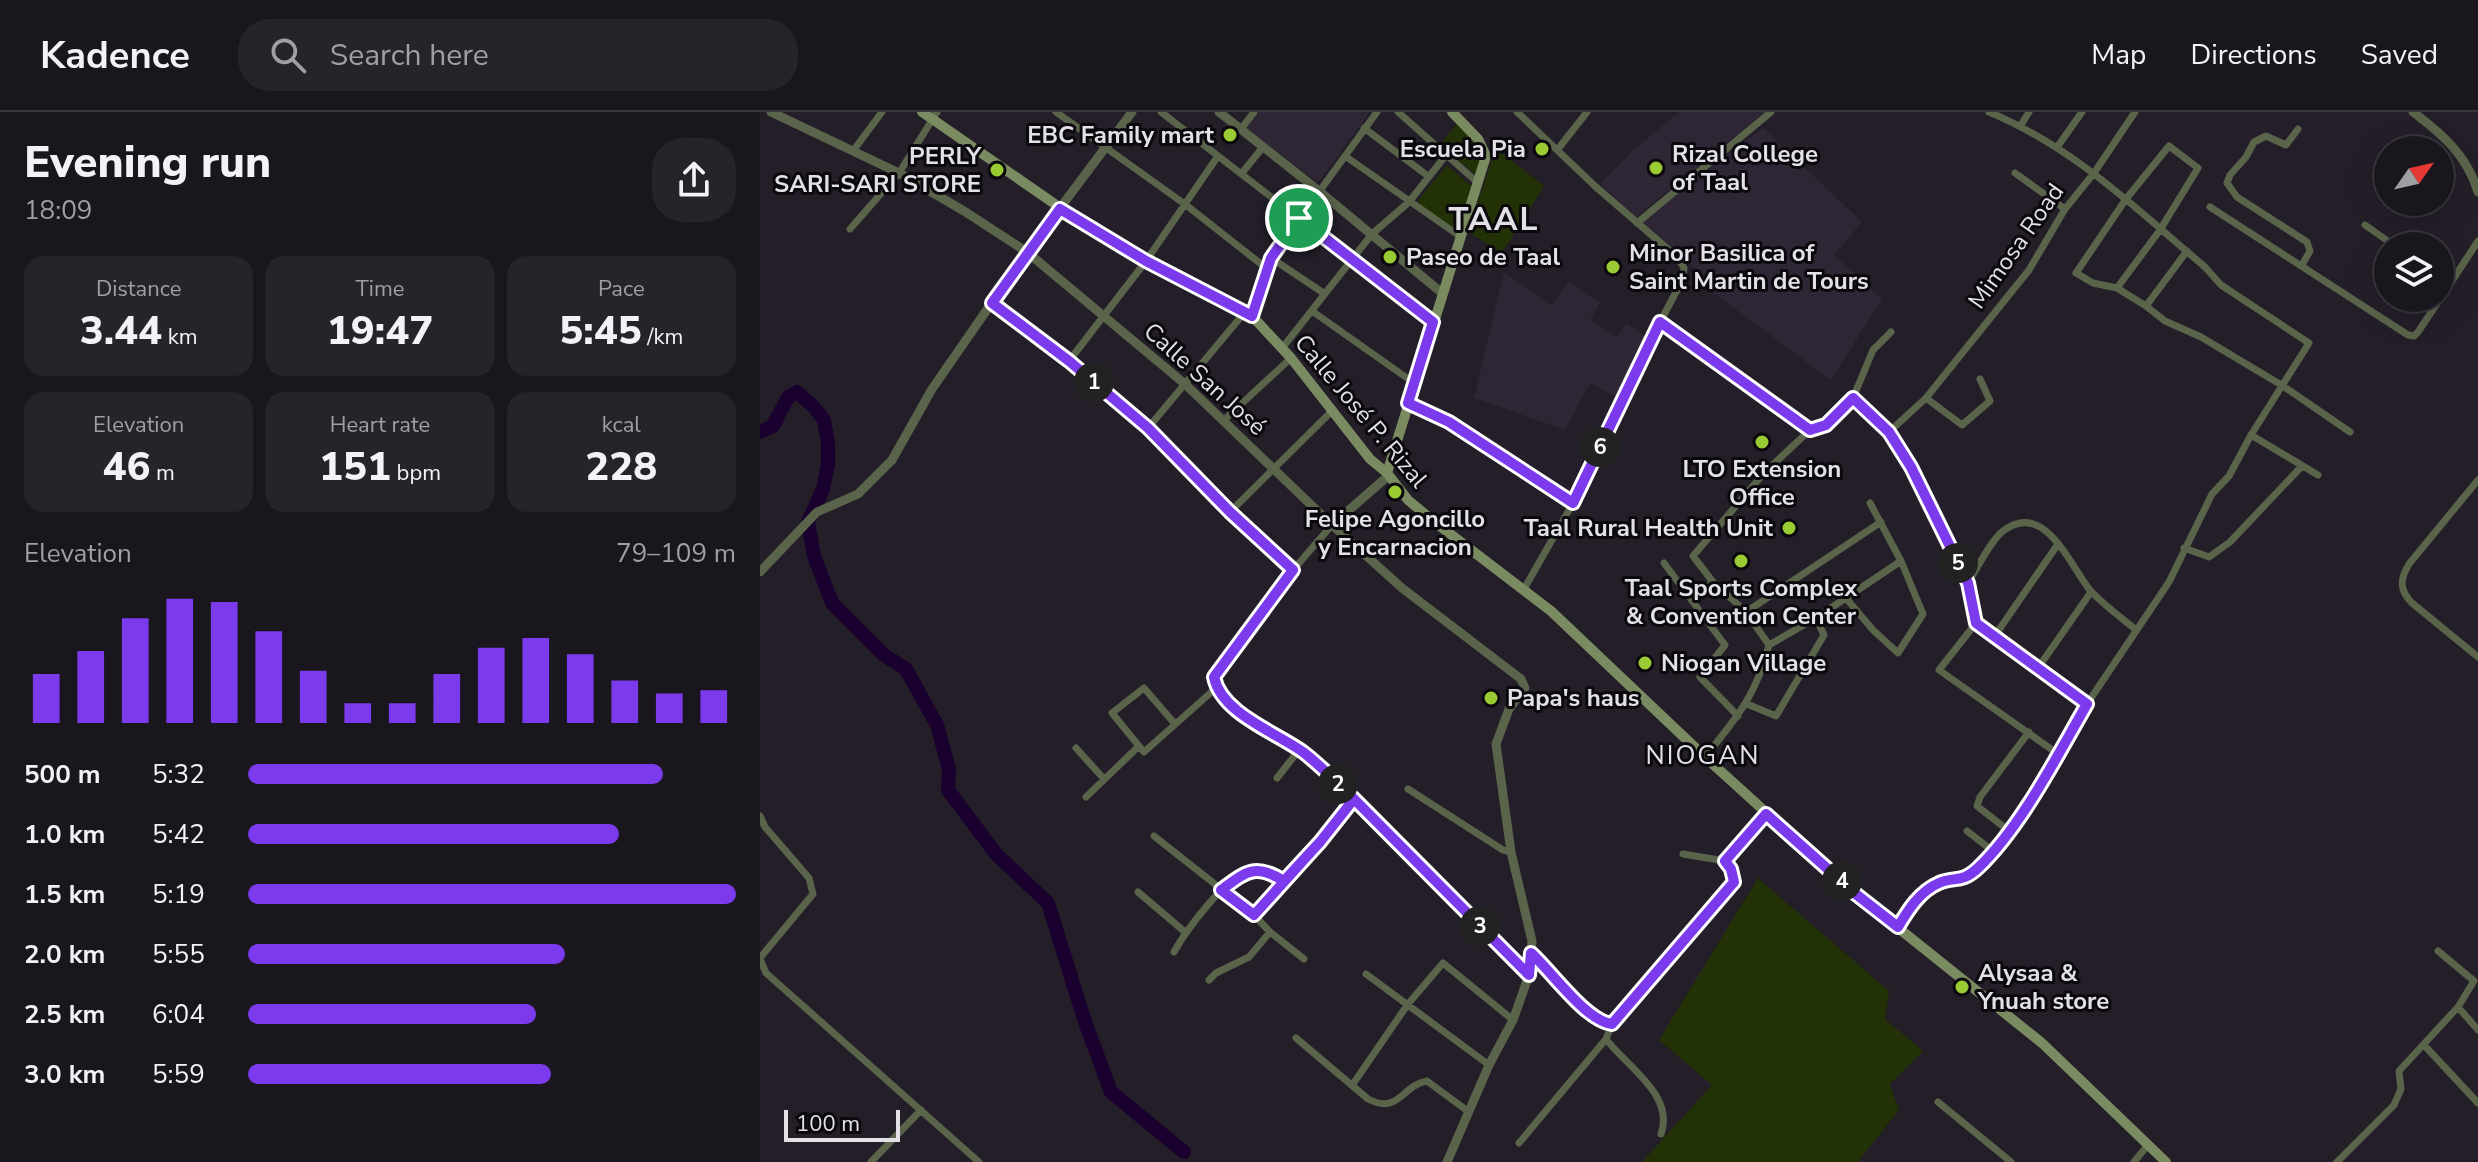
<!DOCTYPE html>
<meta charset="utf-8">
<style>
body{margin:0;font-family:"Nunito Sans",sans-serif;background:#27232b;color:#f1f3f6;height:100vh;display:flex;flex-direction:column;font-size:30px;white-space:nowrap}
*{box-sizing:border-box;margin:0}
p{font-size:26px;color:#9f9fa4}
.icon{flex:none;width:44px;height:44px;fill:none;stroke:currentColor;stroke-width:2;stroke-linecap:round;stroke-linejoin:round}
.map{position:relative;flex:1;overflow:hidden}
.panel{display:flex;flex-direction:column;background:#1a161e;width:760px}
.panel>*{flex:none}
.needle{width:52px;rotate:56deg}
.controls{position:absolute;left:1614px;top:24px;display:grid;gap:16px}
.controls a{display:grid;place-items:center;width:80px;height:80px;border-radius:50%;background:#1a161e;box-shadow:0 8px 32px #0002,0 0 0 2px #38353c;font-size:40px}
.scale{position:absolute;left:24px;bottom:20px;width:116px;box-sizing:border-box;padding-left:8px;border:4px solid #e3e0e7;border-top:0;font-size:22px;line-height:28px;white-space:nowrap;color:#e3e0e7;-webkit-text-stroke:6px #0b090d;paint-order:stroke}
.pin{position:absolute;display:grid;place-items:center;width:68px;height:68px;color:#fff;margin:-34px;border:4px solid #fff;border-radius:50%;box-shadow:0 2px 8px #0007}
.km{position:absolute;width:40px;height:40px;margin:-20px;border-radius:50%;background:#222;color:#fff;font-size:22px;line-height:40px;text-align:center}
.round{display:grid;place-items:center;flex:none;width:84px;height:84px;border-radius:32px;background:#27232b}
.head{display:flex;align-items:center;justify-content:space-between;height:136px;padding:0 24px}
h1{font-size:44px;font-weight:800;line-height:60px}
.figures{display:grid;grid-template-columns:repeat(3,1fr);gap:12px;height:136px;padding:8px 24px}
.figures div{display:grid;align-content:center;border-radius:20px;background:#27232b;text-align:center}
.figures b{font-size:40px;font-weight:800}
.figures small{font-size:22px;font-weight:400}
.figures p{font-size:22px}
.chart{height:224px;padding:16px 24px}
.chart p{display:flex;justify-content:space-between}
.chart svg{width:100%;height:144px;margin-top:8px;stroke:#7c3aed;stroke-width:6}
ul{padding:0 24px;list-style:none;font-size:26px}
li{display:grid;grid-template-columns:128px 96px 1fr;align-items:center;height:60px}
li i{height:20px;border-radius:10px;background:#7c3aed}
header{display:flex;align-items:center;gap:48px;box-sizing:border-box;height:112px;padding:0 40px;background:#1a161e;border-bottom:2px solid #38353c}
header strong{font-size:38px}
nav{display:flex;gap:44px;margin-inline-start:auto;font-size:28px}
.search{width:560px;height:72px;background:#27232b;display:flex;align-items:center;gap:20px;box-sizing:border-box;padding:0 28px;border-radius:32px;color:#9f9fa4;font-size:30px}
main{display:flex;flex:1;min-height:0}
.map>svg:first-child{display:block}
.built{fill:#2e2635}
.green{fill:#233106}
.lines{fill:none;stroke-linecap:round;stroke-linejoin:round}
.river{stroke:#1a002e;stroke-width:14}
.minor{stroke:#59644a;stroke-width:7}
.tertiary{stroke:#59644a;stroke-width:9}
.secondary{stroke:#7a8a61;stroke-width:10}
.route-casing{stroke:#fff;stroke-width:16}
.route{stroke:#7c3aed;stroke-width:10}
.poi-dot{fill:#9bcb33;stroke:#0b090d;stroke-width:3}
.labels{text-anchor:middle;stroke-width:6;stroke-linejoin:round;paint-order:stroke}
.poi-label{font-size:24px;font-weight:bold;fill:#e3e0e7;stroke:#0b090d;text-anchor:start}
.street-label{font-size:24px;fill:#e3e0e7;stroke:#0b090d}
.neighbourhood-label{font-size:26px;letter-spacing:2px;fill:#e3e0e7;stroke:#0b090d}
.district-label{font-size:32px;font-weight:bold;letter-spacing:2px;fill:#e3e0e7;stroke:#0b090d}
</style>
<header>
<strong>Kadence</strong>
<div class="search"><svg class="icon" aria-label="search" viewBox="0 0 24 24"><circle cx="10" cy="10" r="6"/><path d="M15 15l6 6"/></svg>Search here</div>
<nav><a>Map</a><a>Directions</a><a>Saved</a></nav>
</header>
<main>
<section class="panel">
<div class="head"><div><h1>Evening run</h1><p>18:09</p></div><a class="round"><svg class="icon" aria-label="share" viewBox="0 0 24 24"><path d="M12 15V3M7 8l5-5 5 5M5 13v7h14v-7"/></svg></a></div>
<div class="figures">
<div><p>Distance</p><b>3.44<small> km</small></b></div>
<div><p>Time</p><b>19:47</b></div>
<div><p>Pace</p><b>5:45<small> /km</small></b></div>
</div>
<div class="figures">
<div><p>Elevation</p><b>46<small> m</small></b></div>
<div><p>Heart rate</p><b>151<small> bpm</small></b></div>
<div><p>kcal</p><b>228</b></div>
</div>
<div class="chart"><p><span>Elevation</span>79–109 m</p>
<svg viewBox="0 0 160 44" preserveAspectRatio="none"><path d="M5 44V29M15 44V22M25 44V12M35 44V6M45 44V7M55 44V16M65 44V28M75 44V38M85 44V38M95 44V29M105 44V21M115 44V18M125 44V23M135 44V31M145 44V35M155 44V34"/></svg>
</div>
<ul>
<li><b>500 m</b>5:32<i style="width:85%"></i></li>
<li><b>1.0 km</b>5:42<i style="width:76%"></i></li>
<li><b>1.5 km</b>5:19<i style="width:100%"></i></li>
<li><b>2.0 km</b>5:55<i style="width:65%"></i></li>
<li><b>2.5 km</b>6:04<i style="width:59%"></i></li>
<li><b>3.0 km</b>5:59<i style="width:62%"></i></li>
</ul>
</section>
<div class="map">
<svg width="1718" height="1050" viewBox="0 0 1718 1050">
<rect width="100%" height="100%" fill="#231e28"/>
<!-- built -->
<path class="built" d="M499 0H610L558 71 486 16Z
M919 0H1005L876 105 840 72 872 39Z
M1003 16 1102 110 1074 143 1122 187 1071 268 932 165 937 158 879 111 923 74Z
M744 160 792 194 809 169 840 191 830 208 857 225 866 211 887 226 857 285 830 271 805 318 714 286Z"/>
<!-- green -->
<path class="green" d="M698 11 716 30 722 43 715 62 679 33Z
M736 36 784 74 742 141 708 120Z
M687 53 713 75 699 122 658 92 659 87Z
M998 766 1129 879 1125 907 1163 939 1130 972 1139 998 1098 1050H882L952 973 899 928Z"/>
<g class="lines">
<!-- river -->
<path class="river" d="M0 320 13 314 28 285 37 280 54 295 64 308 68 331V352L63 377 48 410 54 444 72 491 124 543 146 557 177 613 189 657 188 678 236 742 288 791 325 910 351 980 424 1040"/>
<!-- minor -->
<path class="minor" d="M296 0 426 93 506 156
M401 0 673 210
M638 0 718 71
M757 0 836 75 918 146 924 156 922 169 900 210 813 391 764 477
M1261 13 1269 0
M604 16 668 64
M481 17 494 0
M1538 17 1526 33 1506 24 1494 30 1486 45 1470 63 1467 71 1477 85 1547 130 1550 139 1542 153
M1298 34 1322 0
M798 37 827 0
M93 39 122 0
M585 44 701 125
M482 61 503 35
M1255 61 1305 97
M1450 95 1648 223 1654 224 1658 220 1690 172
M877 111 1011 0
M1605 113 1635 134
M90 117 139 61 177 0
M511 146 565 182
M1680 165 1690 172 1718 129
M1357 176 1400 118 1438 56 1409 34 1366 87 1316 161 1333 171 1357 176 1386 194 1405 209 1441 225 1523 274 1590 320
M232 191 309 249 388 316 470 400 533 458
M1386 194 1427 139
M552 199 654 271
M492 204 511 146 617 0
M900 210 1050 318
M523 235 612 122 649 90 686 43
M309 249 386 149 458 44
M1093 286 1129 320 1151 355 1208 471 1216 511 1327 592
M1166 286 1202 313 1230 289 1220 267
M648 291 689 310 813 391
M464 308 531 246
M388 316 485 200
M1129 320 1166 286 1269 158 1305 97 1334 61 1375 0
M1491 323 1558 363
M1718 368 1649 452C1640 467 1639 478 1652 491L1718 545
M470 400 572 299
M572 413C530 461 487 511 454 565 461 600 532 632 561 655L769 863
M1424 436 1449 445 1470 430 1542 354
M904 451 965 533 940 565 978 604
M1208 471C1217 457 1231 428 1243 419 1284 388 1309 451 1329 477 1342 492 1361 505 1376 518
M1085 485 1113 518 1138 541 1163 502 1141 449 1110 391
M932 487 953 470
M986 500 1121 410
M1216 511 1179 558 1298 642
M1234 525 1298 432
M1009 533 986 500 953 470 933 444 1005 360 1050 318 1066 313 1093 286 1113 238 1131 220
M1278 556 1331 480
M987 592 1016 604 1064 523 1056 506
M379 634 352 601 384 576 415 612
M316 636 344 667
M945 645C977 605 996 584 1009 533L1056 506 1141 449
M517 666 539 638
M648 677 743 738 751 740
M326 685 379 634 384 640 456 576
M0 704 5 715 49 766 53 782 0 846
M1207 719 1234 740
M1249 719 1217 694 1220 685 1269 620
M394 724 494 803 510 820 544 847
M923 742 965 749 1006 702
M378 780 425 820
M494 803 560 730 594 687
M1138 815 1150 793 1180 770 1199 769 1215 759 1249 719 1327 592 1409 470 1452 382 1469 364 1491 323 1549 231 1461 173 1445 155C1375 96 1315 36 1229 0
M414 840C425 820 466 764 489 759 503 756 513 762 524 769
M771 841C792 860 826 909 852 912
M0 847 6 861 219 1050
M606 862 729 953
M449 868 456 861 489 845 510 820
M1698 895 1718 918
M536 926 608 987C639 1003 642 973 667 969L709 1000
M846 927C867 955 915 983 901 1022
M1664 933 1718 991
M593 972 648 892 683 851 753 908
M1178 990 1251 1050
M759 1031 846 927 852 912 974 770 971 757 965 749
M111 1050 161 998
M1374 1050 1387 1034
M1577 1050 1634 993 1641 977 1639 959 1698 895 1714 869 1678 839"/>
<!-- tertiary -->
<path class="tertiary" d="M11 0 139 61 204 99 267 140 425 272 572 413 642 476 761 567 765 576 749 597 736 632 751 740 772 829 769 863 753 908 729 953 687 1050
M459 0 559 79 682 181
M1653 0C1682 22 1707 43 1718 80
M572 413 628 364
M0 460 57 400 98 382 132 348 172 277 267 140 372 0"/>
<!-- secondary -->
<path class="secondary" d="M162 0 315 106 386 149 492 204 531 246 610 347 627 361 648 388 672 408 791 499 945 645 1097 783 1282 931 1406 1050
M627 361 726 44 718 27 692 0"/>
</g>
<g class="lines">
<defs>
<path id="route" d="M539 106 511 146 492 204 386 149 300 97 232 191 309 249 388 316 470 400 533 458 454 565C461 601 515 620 543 640 561 654 578 671 594 687L560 730 524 769C495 751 487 759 461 778L494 803 560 730 594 687 769 863 771 841C792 860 826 909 852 912L974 770 971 757 965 749 1006 702 1097 783 1138 815C1148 798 1160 779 1179 771 1194 764 1201 772 1218 756 1261 715 1297 644 1327 592L1216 511 1208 471 1151 355 1129 320 1093 286 1066 313 1050 318 900 210 813 391 689 310 648 291 673 210 539 106"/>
</defs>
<!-- route casing -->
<use href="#route" class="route-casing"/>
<!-- route -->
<use href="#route" class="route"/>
</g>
<!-- markers -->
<g class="poi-dot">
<circle cx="470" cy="23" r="8"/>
<circle cx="782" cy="37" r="8"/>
<circle cx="896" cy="56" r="8"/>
<circle cx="237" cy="58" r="8"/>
<circle cx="630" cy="145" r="8"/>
<circle cx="853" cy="155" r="8"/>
<circle cx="1002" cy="330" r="8"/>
<circle cx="635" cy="380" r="8"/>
<circle cx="1029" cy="416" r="8"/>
<circle cx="981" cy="449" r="8"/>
<circle cx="885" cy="551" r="8"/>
<circle cx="731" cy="586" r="8"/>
<circle cx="1202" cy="875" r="8"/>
</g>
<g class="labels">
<!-- poi labels -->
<g class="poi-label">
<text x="454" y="31" text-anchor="end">EBC Family mart</text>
<text x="766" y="45" text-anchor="end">Escuela Pia</text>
<text x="912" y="50">Rizal College<tspan x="912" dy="28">of Taal</tspan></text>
<text x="221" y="52" text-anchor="end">PERLY<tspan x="221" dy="28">SARI-SARI STORE</tspan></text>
<text x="869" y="149">Minor Basilica of<tspan x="869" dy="28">Saint Martin de Tours</tspan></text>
<text x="646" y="153">Paseo de Taal</text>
<text x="1002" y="365" text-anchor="middle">LTO Extension<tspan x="1002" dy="28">Office</tspan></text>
<text x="635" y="415" text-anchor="middle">Felipe Agoncillo<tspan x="635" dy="28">y Encarnacion</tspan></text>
<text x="1013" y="424" text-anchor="end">Taal Rural Health Unit</text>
<text x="981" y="484" text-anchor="middle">Taal Sports Complex<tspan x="981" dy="28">&amp; Convention Center</tspan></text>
<text x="901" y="559">Niogan Village</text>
<text x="747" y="594">Papa's haus</text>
<text x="1218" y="869">Alysaa &amp;<tspan x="1218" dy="28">Ynuah store</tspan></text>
</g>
<!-- street labels -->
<g class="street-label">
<text transform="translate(1256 134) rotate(-55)" y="8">Mimosa Road</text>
<text transform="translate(445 267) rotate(42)" y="8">Calle San José</text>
<text transform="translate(601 299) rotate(50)" y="8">Calle José P. Rizal</text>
</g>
<!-- neighbourhood labels -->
<g class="neighbourhood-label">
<text x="943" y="652">NIOGAN</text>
</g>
<!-- district labels -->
<g class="district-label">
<text x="734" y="118">TAAL</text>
</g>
</g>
</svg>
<div class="controls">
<a><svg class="needle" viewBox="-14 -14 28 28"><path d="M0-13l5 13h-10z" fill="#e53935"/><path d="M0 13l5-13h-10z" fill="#9f9fa4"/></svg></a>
<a><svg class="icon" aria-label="layers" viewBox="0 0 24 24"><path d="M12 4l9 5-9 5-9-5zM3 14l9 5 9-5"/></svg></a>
</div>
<div class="scale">100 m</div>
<div class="pin" style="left:539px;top:106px;background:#1e9e55"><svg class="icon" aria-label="arrive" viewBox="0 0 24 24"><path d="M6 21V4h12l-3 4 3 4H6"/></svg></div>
<b class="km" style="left:334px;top:270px">1</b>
<b class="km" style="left:578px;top:672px">2</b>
<b class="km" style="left:720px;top:814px">3</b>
<b class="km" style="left:1082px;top:769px">4</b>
<b class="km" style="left:1198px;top:451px">5</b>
<b class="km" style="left:840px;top:335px">6</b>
</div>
</main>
